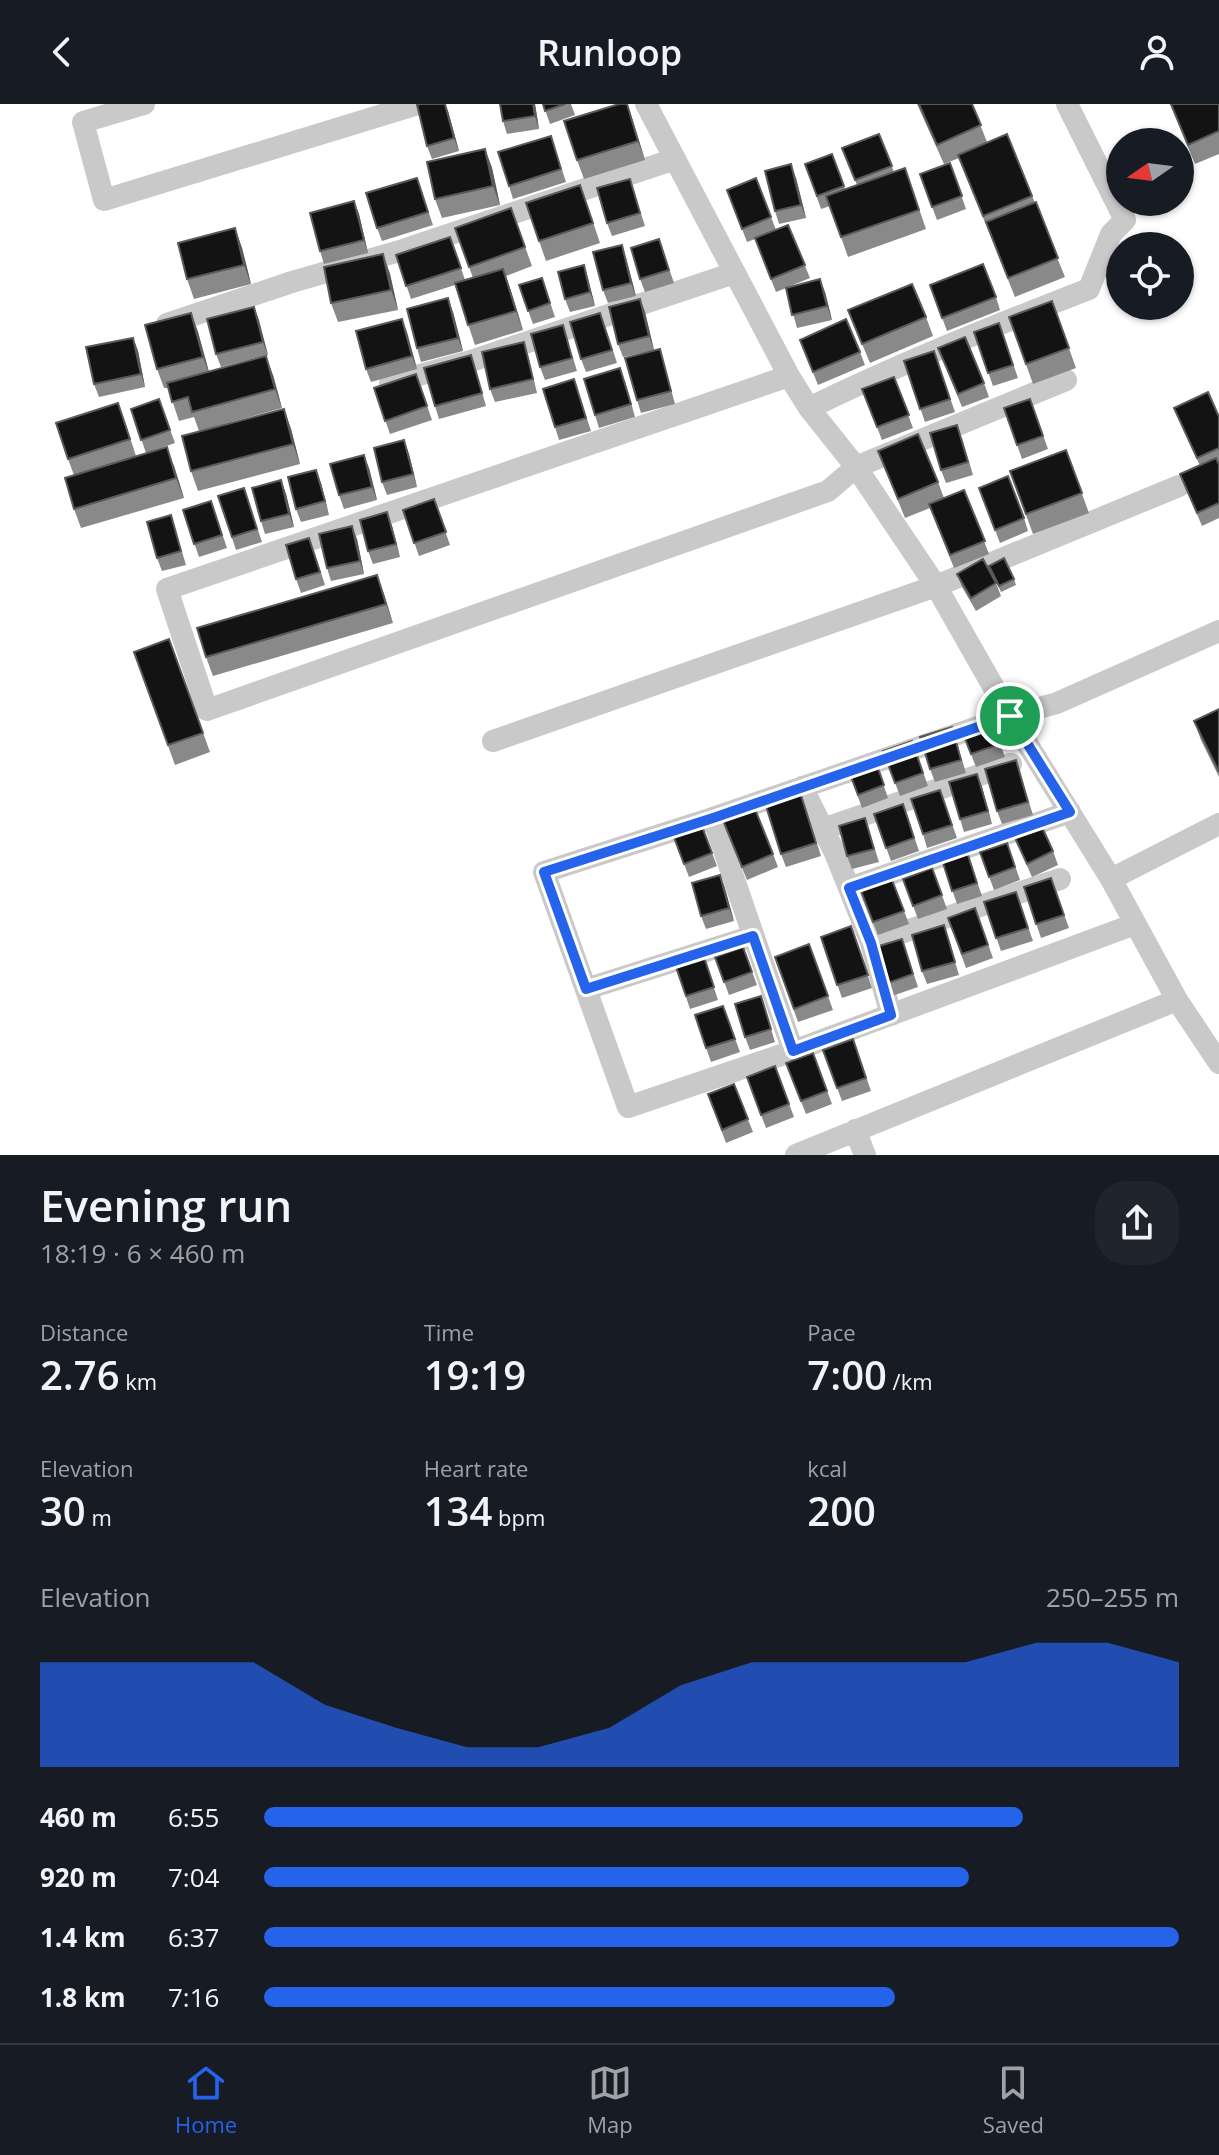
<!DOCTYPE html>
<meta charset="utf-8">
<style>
body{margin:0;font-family:"Open Sans",sans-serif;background:#20242c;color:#f1f3f6;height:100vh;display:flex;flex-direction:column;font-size:30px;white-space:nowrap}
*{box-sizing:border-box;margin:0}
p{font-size:26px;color:#9ea1a6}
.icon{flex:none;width:44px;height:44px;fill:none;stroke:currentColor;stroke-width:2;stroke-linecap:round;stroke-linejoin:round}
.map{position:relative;height:1051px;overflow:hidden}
.sheet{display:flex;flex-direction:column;background:#171b24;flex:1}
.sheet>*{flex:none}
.needle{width:52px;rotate:256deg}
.controls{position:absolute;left:1106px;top:24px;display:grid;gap:16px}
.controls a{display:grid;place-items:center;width:88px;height:88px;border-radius:50%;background:#171b24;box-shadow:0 2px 6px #0004;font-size:40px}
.pin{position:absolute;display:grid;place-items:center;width:68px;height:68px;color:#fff;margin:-34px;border:4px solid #fff;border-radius:50%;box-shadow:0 2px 8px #0007}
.round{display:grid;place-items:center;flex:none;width:84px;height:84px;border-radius:32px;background:#20242c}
.overview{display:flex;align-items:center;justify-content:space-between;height:136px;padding:0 40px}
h1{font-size:44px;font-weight:600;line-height:60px}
.stats{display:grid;grid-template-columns:repeat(3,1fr);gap:12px;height:136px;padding:8px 40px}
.stats div{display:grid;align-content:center}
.stats b{font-size:40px;font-weight:600}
.stats small{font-size:22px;font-weight:400}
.stats p{font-size:22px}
.chart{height:224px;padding:16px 40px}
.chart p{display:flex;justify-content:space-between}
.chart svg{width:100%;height:144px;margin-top:8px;fill:#2563eb;opacity:.7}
ul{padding:0 40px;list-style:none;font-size:26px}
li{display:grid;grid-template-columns:128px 96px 1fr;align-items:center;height:60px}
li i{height:20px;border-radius:10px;background:#2563eb}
header{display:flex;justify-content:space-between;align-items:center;height:104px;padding:0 40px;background:#171b24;font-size:36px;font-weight:600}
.dock{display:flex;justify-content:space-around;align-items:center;height:112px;border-top:2px solid #363941;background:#171b24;font-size:22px;color:#9ea1a6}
.dock a{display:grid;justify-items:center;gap:4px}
.dock .active{color:#2563eb}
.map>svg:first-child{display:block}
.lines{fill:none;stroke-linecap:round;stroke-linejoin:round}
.minor{stroke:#c9c9c9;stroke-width:22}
.wall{fill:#898989}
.shaded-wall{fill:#5a5a5a}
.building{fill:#131313;stroke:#5a5a5a;stroke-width:2}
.route-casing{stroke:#fff;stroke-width:16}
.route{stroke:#2563eb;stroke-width:10}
</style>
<header><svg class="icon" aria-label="back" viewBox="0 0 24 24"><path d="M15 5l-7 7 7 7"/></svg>Runloop<svg class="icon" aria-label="person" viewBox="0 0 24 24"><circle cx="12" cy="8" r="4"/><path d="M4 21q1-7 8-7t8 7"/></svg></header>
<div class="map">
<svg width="1219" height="1051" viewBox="0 0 1219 1051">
<rect width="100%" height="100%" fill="#fff"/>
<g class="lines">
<!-- minor -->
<path class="minor" d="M144 0 83 18 104 96 418 0
M646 0 789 272 809 304 856 363 936 482 1010 612 1111 775 1177 896 1219 959
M167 220 292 178 403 146 675 55
M789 272 167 485 207 606 828 387 856 363 1066 276
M390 279 474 256 734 169
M809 304C901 259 994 222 1089 185L1111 130 1125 116 1067 0
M493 637 936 482 1179 382
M802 683 835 749 871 839 1060 775
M713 714 544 768 628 1003 793 947 713 714 1010 612 1057 599 1219 527
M823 725 1011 660
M1111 775 1219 720
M849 784 1070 708
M871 839 891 911
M586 885 753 832
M793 947 1135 820
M855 1026 865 1051
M796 1051 1177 896"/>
</g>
<!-- wall -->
<path class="wall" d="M535 0 539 25 507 30 503 17Z
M543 0H571L575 11 550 20Z
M627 0 645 56 584 75 577 56Z
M917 0H972L987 38 1007 30 1065 173 1015 193 959 54 944 60Z
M1170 0H1219V50L1195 60Z
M448 7 459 47 432 55 427 42Z
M879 30 894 68 905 64 926 125 848 153 830 102 821 105 805 60 832 50 845 85 857 81 842 44Z
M551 32 566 78 513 95 509 82Z
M485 45 492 64 500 101 442 114 435 95Z
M950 59 966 105 937 116 920 70Z
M417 74 433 121 382 137 377 124Z
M756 74 776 126 788 121 810 174 788 183 825 188 832 216 797 224 786 184 776 188 755 135 747 138 727 86Z
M796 74 806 114 779 120 775 107Z
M630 75 645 122 612 132 607 119Z
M354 97 359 110 368 149 324 160 320 147Z
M526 99 587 100 600 139 546 157Z
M511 104 532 162 506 172 523 226 475 241 455 181 411 195 396 151 450 133 465 176 473 174 455 124Z
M235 124 242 144 251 180 194 195 187 175Z
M659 135 674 179 645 188 640 175Z
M383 150 390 170 398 206 338 218 331 199Z
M626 154 636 192 608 199 603 186Z
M584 161 595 202 570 208 565 195Z
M542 174 555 213 533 220 519 181Z
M930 181 996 193 1000 206 947 227Z
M640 195 645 208 654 246 623 253 618 240Z
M1052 197 1076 264 1033 280 1009 213Z
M254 203 268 251 221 263 216 250Z
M848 206 926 213 933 232 870 259Z
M453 208 463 247 421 258 417 244Z
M191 209 198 228 209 268 273 271 282 304 199 327 194 313 179 317 168 284H164L157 265Z
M402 215 417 265 371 278 366 265Z
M999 219 1018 274 993 282 974 228Z
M563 221 577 267 545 276 540 263Z
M605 222 617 259 586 268 581 255Z
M133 234 138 247 145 283 99 293 94 280Z
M800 236 860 248 865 261 818 281Z
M524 238 528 251 537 289 495 298 490 285Z
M660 245 675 300 641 309 637 296Z
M934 247 955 308 925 318 904 257Z
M471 251 486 302 439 315 435 302Z
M943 257 984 279 989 293 962 303Z
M416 270 432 316 390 330 374 284Z
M894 273 913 324 882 336 862 285Z
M574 275 591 327 559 336 555 323Z
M625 277 635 313 599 324 595 311Z
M159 295 175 339 146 349 131 305Z
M1030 295 1048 345 1022 355 1004 304Z
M1174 304 1219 313V414L1202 422 1180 370 1200 362Z
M284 305 291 325 300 360 198 387 191 367Z
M125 318 136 352 174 362 184 394 81 424 74 405V371L68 355Z
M962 334 973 371 946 379 941 366Z
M1066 346 1089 409 1033 430 1010 367Z
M878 347 938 378 944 394 964 386 989 450 954 464 930 404 905 414Z
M409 350 417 383 387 391 382 378Z
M369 364 377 396 344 405 339 391Z
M281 376 286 390 294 423 265 430 261 417Z
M321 379 329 411 301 418 296 405Z
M244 384 262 438 236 446 218 392Z
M979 384 1024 414 1028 427 1000 439Z
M434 395 450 441 419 452 403 406Z
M211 397 227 444 199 453 183 406Z
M392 422 400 453 373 460 368 447Z
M175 424 186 461 162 467 157 454Z
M357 435 364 470 331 477 327 464Z
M314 447 325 481 301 489 296 475Z
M989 462 1014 475 1016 481 1001 488Z
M957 470 996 479 1001 492 976 507 962 483Z
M377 471 393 519 213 572 206 553Z
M169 535 210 648 175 661 134 548Z
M1219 605V673L1201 636 1194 617Z
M990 612 1005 653 976 663 960 622Z
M956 636 966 669 935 678 930 665Z
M912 637 928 682 900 692 883 647Z
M874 653 888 694 862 704 847 662Z
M1016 656 1033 711 1002 720 997 707Z
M982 683 992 720 964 728 960 715Z
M940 686 957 734 927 744 923 730Z
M903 700 919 747 891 757 874 710Z
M805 701 821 752 786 763 781 750Z
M722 714 773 750 778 763 747 776Z
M865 714 879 758 852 765 847 752Z
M700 717 717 762 689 773 672 728Z
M1015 734 1053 747 1058 761 1032 773Z
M1007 739 1020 776 994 786 980 748Z
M967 748 982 792 957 800 942 756Z
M932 764 947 805 918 815 903 775Z
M720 771 734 817 706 825 701 812Z
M1051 774 1069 824 1041 834 1024 783Z
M892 776 909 820 878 831 861 787Z
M1016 788 1033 837 1001 847 984 798Z
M975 804 993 854 966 864 948 814Z
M944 821 959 871 927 880 922 867Z
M851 822 872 884 842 894 821 833Z
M902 835 918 883 892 892 876 843Z
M809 840 833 906 798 918 775 853Z
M743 843 757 881 729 891 715 853Z
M702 847 718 896 690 905 674 857Z
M761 892 775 938 750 946 745 933Z
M723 902 740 948 711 958 695 911Z
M853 935 871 987 842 997 823 946Z
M813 949 832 1000 806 1010 786 959Z
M775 962 794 1013 766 1024 747 973Z
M734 980 753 1028 726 1039 708 990Z"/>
<!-- shaded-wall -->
<path class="shaded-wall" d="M445 0 448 7 459 47 454 34Z
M533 0H535L539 25 535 12Z
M627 0 633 17 645 56 638 37Z
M485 45 492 64 500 101 493 82Z
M791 60 796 74 806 114 801 101Z
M354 97 359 110 368 149 364 136Z
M235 124 242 144 251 180 244 161Z
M622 141 626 154 636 192 631 179Z
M383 150 390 170 398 206 391 186Z
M584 161 588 174 595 202 590 188Z
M503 165 510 184 523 226 516 207Z
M820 175 825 188 832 216 827 202Z
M448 194 453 208 463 247 458 234Z
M640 195 645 208 654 246 649 232Z
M254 203 259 216 268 251 263 238Z
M191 209 198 228 210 272 203 253Z
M402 215 407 228 417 265 412 252Z
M133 234 138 247 145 283 141 270Z
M266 252 273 271 282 304 275 285Z
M284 305 291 325 300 360 293 340Z
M404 336 409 350 417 383 413 370Z
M167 343 174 362 184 394 176 374Z
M364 351 369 364 377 396 372 383Z
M316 366 321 379 329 411 325 397Z
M281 376 286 390 294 423 289 410Z
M387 408 392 422 400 453 396 440Z
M352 422 357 435 364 470 360 457Z
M377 471 384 490 393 519 386 500Z
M977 670 982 683 992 720 988 707Z
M720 771 725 784 734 817 729 804Z"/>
<!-- building -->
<path class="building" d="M420 0H445L454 34 427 42 417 1Z
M500 0H533L535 12 503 17Z
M543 0H565L545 7Z
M619 0H627L638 37 577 56 564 17Z
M919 0H972L981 21 937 41Z
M1171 0H1219V27L1188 41Z
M879 30 892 62 855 76 842 44Z
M1007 30 1032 92 983 112 958 51Z
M551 32 561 65 509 82 498 48Z
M485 45 493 82 435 95 427 58Z
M832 50 844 82 817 92 805 60Z
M950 59 962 92 932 103 920 70Z
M791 60 801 101 775 107 765 67Z
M905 64 919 106 841 133 826 92Z
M417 74 428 108 377 124 366 89Z
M756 74 771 113 742 125 727 86Z
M630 75 640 109 607 119 597 84Z
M580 81 593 119 539 137 526 99Z
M354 97 364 136 320 147 310 109Z
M1036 98 1058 154 1008 174 986 118Z
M511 104 525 143 469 163 455 124Z
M788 121 805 161 771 175 755 134Z
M235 124 244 161 187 175 178 139Z
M450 133 461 164 406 182 396 151Z
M659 135 669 166 640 175 631 144Z
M622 141 631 179 603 186 593 148Z
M383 150 391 186 331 199 324 163Z
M983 160 996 193 942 214 930 181Z
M584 161 590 188 565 195 558 168Z
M503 165 516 207 468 221 455 179Z
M542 174 550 199 528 207 519 181Z
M820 175 827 202 792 211 786 184Z
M912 180 926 213 862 240 848 206Z
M448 194 458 234 417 244 407 205Z
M640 195 649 232 618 240 609 203Z
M1052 197 1069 244 1026 260 1009 213Z
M254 203 263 238 216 250 207 215Z
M191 209 203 253 157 265 145 221Z
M600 209 612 246 581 255 570 218Z
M402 215 412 252 366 265 356 227Z
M846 215 860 248 813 268 800 236Z
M999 219 1013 261 988 269 974 228Z
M563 221 572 254 540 263 531 230Z
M965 233 984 279 958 290 938 244Z
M133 234 141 270 94 280 86 243Z
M524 238 533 275 490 285 482 248Z
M660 245 671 287 637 296 625 254Z
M934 247 950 295 920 305 904 257Z
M471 251 482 289 435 302 424 264Z
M266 252 275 285 192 308 188 293 172 298 167 279Z
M620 264 631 300 595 311 584 275Z
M416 270 427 302 385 317 374 284Z
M894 273 909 311 877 323 862 285Z
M574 275 586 314 555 323 543 285Z
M1208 288 1219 313V344L1197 354 1174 304Z
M159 295 170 326 141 336 131 305Z
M1030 295 1043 332 1017 341 1004 304Z
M118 299 130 335 68 355 56 319Z
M284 305 293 340 191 367 182 332Z
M957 321 968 358 941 366 930 329Z
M918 330 938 378 898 395 878 347Z
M404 336 413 370 382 378 374 344Z
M167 343 176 374 74 405 65 374Z
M1066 346 1082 389 1026 410 1010 367Z
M364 351 372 383 339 391 330 360Z
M1216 354 1219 361V399L1197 409 1180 370Z
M316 366 325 397 296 405 288 373Z
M1008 372 1024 414 995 426 979 384Z
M281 376 289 410 261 417 252 384Z
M244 384 257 425 232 433 218 392Z
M964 386 985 437 950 451 929 400Z
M434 395 446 428 414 439 403 406Z
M211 397 222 431 194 440 183 406Z
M387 408 396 440 368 447 360 416Z
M171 411 181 447 157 454 147 418Z
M352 422 360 457 327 464 319 430Z
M309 434 320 468 296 475 286 441Z
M1004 454 1014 475 999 482 989 462Z
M983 455 996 479 971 494 957 470Z
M377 471 386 500 206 553 197 524Z
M169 535 203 629 168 641 134 548Z
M1219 605V668L1194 617Z
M990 612 1000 640 971 650 960 622Z
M952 623 961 656 930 665 920 633Z
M912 637 923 669 895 679 883 647Z
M874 653 884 681 858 691 847 662Z
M1016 656 1028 698 997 707 985 665Z
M977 670 988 707 960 715 949 678Z
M940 686 952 721 923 730 911 695Z
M800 688 816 739 781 750 765 699Z
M753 700 773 750 742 763 722 714Z
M903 700 914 734 886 744 874 710Z
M865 714 874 745 847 752 839 722Z
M700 717 712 749 684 760 672 728Z
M1041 721 1053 747 1027 760 1015 734Z
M1007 739 1015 763 989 773 980 748Z
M967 748 977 779 952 787 942 756Z
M932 764 942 791 913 802 903 775Z
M720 771 729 804 701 812 692 779Z
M1051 774 1064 811 1036 820 1024 783Z
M892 776 904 807 873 818 861 787Z
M1016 788 1028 824 996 834 984 798Z
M975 804 988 841 962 850 948 814Z
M944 821 955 858 922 867 912 831Z
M851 822 868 871 837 881 821 833Z
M902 835 913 870 888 879 876 843Z
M809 840 828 892 794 905 775 853Z
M743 843 752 868 724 878 715 853Z
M702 847 714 883 686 892 674 857Z
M761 892 771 925 745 933 735 900Z
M723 902 735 935 706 944 695 911Z
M853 935 866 974 837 984 823 946Z
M813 949 827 987 801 997 786 959Z
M775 962 789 1000 761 1011 747 973Z
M734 980 748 1015 722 1026 708 990Z"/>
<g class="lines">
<defs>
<path id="route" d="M1010 612 1070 708 849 784 871 839 891 911 793 947 753 832 586 885 544 768 713 714Z"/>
</defs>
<!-- route casing -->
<use href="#route" class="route-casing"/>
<!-- route -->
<use href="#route" class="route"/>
</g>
</svg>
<div class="controls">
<a><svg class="needle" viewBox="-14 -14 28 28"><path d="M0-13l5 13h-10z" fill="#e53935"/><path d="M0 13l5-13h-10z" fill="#9ea1a6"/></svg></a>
<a><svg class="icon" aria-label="locate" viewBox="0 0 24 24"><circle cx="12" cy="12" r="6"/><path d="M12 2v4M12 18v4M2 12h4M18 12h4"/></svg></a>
</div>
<div class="pin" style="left:1010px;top:612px;background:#1e9e55"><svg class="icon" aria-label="arrive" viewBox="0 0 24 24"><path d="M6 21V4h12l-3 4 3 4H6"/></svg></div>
</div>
<section class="sheet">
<div class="overview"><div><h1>Evening run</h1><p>18:19 · 6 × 460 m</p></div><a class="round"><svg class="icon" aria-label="share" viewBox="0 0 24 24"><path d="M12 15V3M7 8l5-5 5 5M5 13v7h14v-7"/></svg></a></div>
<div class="stats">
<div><p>Distance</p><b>2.76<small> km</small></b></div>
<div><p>Time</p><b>19:19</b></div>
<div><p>Pace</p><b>7:00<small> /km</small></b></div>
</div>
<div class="stats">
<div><p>Elevation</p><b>30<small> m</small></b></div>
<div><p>Heart rate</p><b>134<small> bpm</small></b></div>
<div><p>kcal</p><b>200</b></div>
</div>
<div class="chart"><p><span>Elevation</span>250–255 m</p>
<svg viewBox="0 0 160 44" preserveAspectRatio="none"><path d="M0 44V12L10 12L20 12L30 12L40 25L50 32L60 38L70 38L80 32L90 19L100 12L110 12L120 12L130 12L140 6L150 6L160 12V44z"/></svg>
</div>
<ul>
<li><b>460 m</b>6:55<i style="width:83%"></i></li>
<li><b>920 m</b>7:04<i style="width:77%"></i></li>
<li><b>1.4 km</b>6:37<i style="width:100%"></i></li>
<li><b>1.8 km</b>7:16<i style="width:69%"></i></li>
</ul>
</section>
<nav class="dock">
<a class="active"><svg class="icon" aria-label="home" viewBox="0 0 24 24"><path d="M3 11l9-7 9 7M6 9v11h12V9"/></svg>Home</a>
<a><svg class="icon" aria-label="map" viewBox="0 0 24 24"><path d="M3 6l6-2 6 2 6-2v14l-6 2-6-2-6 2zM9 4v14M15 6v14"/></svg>Map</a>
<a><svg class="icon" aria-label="saved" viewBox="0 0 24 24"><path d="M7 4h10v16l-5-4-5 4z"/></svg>Saved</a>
</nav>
